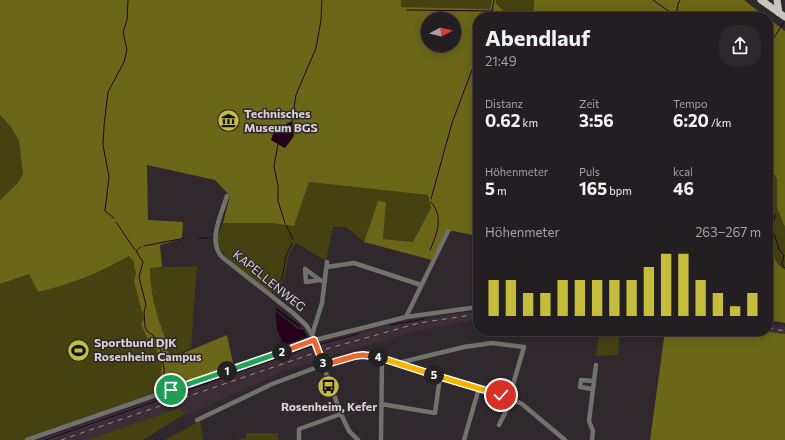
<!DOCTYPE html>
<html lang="de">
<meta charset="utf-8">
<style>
body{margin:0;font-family:Commissioner,sans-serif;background:#2b272a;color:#f1f3f6;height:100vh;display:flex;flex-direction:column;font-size:15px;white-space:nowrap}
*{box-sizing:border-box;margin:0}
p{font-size:13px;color:#a3a2a5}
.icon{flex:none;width:22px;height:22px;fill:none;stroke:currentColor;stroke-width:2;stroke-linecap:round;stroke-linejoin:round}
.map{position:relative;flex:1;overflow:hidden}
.panel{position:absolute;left:473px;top:12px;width:300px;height:324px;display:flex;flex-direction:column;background:#231e21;border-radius:16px;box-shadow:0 2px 10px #0003,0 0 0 1px #403c3f}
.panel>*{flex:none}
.needle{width:26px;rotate:83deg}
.controls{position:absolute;left:421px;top:12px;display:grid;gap:8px}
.controls a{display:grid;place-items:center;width:40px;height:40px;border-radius:50%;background:#231e21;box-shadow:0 2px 10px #0003,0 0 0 1px #403c3f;font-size:20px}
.pin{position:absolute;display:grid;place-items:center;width:34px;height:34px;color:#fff;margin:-17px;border:2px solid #fff;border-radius:50%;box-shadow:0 1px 4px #0007}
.km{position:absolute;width:20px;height:20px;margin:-10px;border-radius:50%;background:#222;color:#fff;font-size:11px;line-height:20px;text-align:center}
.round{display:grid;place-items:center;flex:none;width:42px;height:42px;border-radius:16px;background:#2b272a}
.overview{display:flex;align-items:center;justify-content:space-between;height:68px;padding:0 12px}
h1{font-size:22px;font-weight:700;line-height:30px}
.figures{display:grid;grid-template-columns:repeat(3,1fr);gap:6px;height:68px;padding:4px 12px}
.figures div{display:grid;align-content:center}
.figures b{font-size:17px;font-weight:700}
.figures small{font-size:11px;font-weight:400}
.figures p{font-size:11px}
.chart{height:112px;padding:8px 12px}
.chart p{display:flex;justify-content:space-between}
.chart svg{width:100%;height:72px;margin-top:4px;stroke:#c6bc3c;stroke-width:6}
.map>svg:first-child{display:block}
.built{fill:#3b2e36}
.green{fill:#454212}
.forest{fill:#6c6619;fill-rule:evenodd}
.water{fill:#26021c}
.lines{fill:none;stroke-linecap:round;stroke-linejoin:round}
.stream{stroke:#26021c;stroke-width:1}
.minor{stroke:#71716d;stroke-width:4.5}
.trunk{stroke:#c6c6be;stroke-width:7}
.rail{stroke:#959093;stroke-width:1;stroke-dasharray:5 5;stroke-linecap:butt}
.split-1-casing{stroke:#fff;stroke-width:8}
.split-2-casing{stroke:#fff;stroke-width:8}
.split-3-casing{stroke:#fff;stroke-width:8}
.split-4-casing{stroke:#fff;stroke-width:8}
.split-5-casing{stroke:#fff;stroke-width:8}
.split-6-casing{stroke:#fff;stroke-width:8}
.split-1{stroke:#22a559;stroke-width:5}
.split-2{stroke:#22a559;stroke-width:5}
.split-3{stroke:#f0652b;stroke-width:5}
.split-4{stroke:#f0652b;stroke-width:5}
.split-5{stroke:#f5b400;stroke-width:5}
.split-6{stroke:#f5b400;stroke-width:5}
.labels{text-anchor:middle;stroke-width:3;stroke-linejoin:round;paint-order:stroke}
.poi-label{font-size:12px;font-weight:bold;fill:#d7d3d5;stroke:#2f282c;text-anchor:start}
.street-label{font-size:12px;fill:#d7d3d5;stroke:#2f282c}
</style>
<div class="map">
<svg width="785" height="440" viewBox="0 0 785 440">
<rect width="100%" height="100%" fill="#2f282c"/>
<!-- built -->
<path class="built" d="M478 311V320L424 329 328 357 281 372 198 411 185 414 180 408 86 440H38L314 344 405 321Z
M768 324 785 327V334L763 331H768Z"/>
<!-- green -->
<path class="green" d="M401 0H492L490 9 401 7Z
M496 0H534L533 17H510L496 2Z
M0 115 11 127 19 141 23 174 17 184 0 200Z
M768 163 777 179V208L785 227V270C760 255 768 190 768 163Z
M309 182 429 195 431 208 413 242 383 239 386 202 378 201 364 242 346 227H333L326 261 296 243 289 254 284 278 274 295C261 285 218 256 217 241 217 236 221 228 223 223H270L294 226Z
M129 256 134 262V267L136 272 134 282 144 319 162 362 159 394 27 440H0V284L29 274 38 291C71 284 101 273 129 256Z
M197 266 191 348 169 359C169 344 161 329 157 314 153 300 150 282 150 268Z
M599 331H620L618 355 596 356Z
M180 408 185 414 143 440H86Z
M200 421 203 440H165Z
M246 433H278V440H235L246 438Z"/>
<!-- forest -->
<path class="forest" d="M0 0H401V7L490 9 492 0H496V3L510 17H519H478V236L453 231 445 233 432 260 364 242 378 201 386 202 383 239 413 242 431 208 428 195 309 182 294 226 270 223H223L230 196 215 180 147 165 148 220 183 222 182 239 160 245 162 267 150 268C150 283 153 300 157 314 161 329 169 344 169 359L227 335 234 368 159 394 162 362 151 338H147L141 324 144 319 134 282 136 272 134 267V262L129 256C100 273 71 284 38 292L29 274 0 284V200L17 184 23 174 19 141 11 127 0 115ZM428 19H454V45H428ZM293 121 285 148 271 140 287 123Z
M534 0H744L766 17H533Z
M768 18 785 31V227L777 208V179L768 163V148L772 138 768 130Z
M768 238C773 250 772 262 785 270V323L768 320Z
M665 331H763L785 334V440H650Z"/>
<!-- water -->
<path class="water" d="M292 121 294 136 285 148 271 140 273 134Z
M275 307 300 325V328L276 310Z
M275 311 298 329 304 330 307 337 286 345 283 344 277 329Z"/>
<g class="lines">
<!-- stream -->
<path class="stream" d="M653 0 677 17
M407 10 493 11
M676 15 678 4 680 0
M491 17 494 0
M768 47 784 22
M292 121 296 95 316 48 321 20 322 0
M278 144 274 166 278 186V201L285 223
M431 199 452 123 478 54
M768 208H770V215H775L774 221 771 222C772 232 777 240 779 250L784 255 782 265 785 268
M114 218 105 211 109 177 103 145 104 126 108 92 124 62 127 50 123 32 127 20 128 0
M116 222 135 250
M286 225 293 239
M199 238H211
M144 246 185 238
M141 247 136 251 143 262 139 277 146 305 144 312 145 327 147 331 155 337 161 351 164 368V391
M430 250C437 234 444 217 431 202
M272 293 282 278 286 256 292 244
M391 325 424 319
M321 344 358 334
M45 440 313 346"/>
<!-- minor -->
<path class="minor" d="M227 196C222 213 207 241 222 257L293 313 306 325 312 335
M327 262 322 303 312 335 341 414 349 431 358 440
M327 267 354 263 421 285
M320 280 305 269 306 282 320 280 325 282
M406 317 448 231
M398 363 464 347 492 343 524 347 509 398
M592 389 580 387 581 380 593 381
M381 404 435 413 440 377
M197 420 272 384 323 365 355 356 363 355 382 358 509 398 522 404 565 440
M499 425 512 399
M27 440 315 340 406 317 478 307
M299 440V429L341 414
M381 440 382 358
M464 440 479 388
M592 440 593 431 589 421 596 365"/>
<!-- trunk -->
<path class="trunk" d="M761 0 785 17
M777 0 779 13"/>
<!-- rail -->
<path class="rail" d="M768 328 785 331
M61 440 326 349 419 323 478 314"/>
</g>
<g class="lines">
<defs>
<path id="split-1" d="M171 390 227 371"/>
<path id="split-2" d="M227 371 282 352"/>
<path id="split-3" d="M282 352 314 340 323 363"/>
<path id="split-4" d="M323 363 324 365 355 356 363 355 378 357"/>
<path id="split-5" d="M378 357 434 375"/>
<path id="split-6" d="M434 375 501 395"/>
</defs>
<!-- split-1 casing -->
<use href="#split-1" class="split-1-casing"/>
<!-- split-2 casing -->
<use href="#split-2" class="split-2-casing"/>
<!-- split-3 casing -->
<use href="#split-3" class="split-3-casing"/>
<!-- split-4 casing -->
<use href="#split-4" class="split-4-casing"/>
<!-- split-5 casing -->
<use href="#split-5" class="split-5-casing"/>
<!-- split-6 casing -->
<use href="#split-6" class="split-6-casing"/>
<!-- split-1 -->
<use href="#split-1" class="split-1"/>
<!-- split-2 -->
<use href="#split-2" class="split-2"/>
<!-- split-3 -->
<use href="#split-3" class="split-3"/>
<!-- split-4 -->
<use href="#split-4" class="split-4"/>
<!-- split-5 -->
<use href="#split-5" class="split-5"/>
<!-- split-6 -->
<use href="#split-6" class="split-6"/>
</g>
<!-- icons -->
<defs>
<symbol id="museum-disc" viewBox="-11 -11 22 22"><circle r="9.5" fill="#c6bc3c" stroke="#2f282c"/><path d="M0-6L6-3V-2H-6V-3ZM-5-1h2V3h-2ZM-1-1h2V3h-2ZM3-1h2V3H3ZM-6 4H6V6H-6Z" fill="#111"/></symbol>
<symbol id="stadium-disc" viewBox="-11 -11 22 22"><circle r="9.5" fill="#c6bc3c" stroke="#2f282c"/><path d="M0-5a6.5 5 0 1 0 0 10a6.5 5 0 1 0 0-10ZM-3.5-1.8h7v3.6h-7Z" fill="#111"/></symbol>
<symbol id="bus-disc" viewBox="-11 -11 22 22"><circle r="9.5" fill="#c6bc3c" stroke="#2f282c"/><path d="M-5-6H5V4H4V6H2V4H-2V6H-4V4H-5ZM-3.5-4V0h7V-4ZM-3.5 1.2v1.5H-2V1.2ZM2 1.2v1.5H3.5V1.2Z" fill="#111"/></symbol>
</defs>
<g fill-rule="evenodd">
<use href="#museum-disc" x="216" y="108" width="25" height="25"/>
<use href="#stadium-disc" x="66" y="338" width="25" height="25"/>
<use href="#bus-disc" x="316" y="374" width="25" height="25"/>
</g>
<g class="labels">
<!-- poi labels -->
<g class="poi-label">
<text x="244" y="118">Technisches<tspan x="244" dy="14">Museum BGS</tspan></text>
<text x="94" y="347">Sportbund DJK<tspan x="94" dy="14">Rosenheim Campus</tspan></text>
<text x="329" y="411" text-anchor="middle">Rosenheim, Kefer</text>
</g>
<!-- street labels -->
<g class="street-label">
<text transform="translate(269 281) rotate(39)" y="4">KAPELLENWEG</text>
</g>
</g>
</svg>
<div class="controls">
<a><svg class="needle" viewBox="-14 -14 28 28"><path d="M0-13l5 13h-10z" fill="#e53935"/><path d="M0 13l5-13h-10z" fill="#a3a2a5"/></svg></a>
</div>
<div class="pin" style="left:171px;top:390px;background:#1e9e55"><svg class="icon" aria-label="arrive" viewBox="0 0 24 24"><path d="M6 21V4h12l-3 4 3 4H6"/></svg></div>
<div class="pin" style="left:501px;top:395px;background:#d93025"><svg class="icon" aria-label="check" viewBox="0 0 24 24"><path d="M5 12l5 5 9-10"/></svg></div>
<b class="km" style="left:227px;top:371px">1</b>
<b class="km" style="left:282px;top:352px">2</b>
<b class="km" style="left:323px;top:363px">3</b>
<b class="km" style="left:378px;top:357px">4</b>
<b class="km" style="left:434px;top:375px">5</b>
<section class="panel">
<div class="overview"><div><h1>Abendlauf</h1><p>21:49</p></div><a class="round"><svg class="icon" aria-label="share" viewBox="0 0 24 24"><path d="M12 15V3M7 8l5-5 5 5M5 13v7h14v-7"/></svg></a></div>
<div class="figures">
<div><p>Distanz</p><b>0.62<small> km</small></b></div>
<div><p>Zeit</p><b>3:56</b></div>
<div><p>Tempo</p><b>6:20<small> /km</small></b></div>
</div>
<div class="figures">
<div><p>Höhenmeter</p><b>5<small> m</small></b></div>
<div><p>Puls</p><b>165<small> bpm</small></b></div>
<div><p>kcal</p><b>46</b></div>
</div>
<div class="chart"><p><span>Höhenmeter</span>263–267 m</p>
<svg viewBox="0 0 160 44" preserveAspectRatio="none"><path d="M5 44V22M15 44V22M25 44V30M35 44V30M45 44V22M55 44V22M65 44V22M75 44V22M85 44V22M95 44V14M105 44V6M115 44V6M125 44V22M135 44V30M145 44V38M155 44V30"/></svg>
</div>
</section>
</div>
